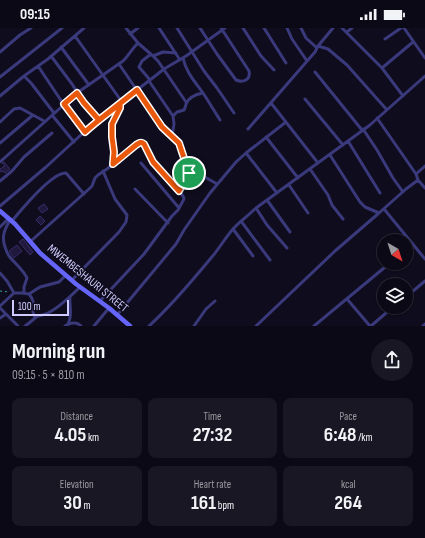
<!DOCTYPE html>
<meta charset="utf-8">
<style>
body{margin:0;font-family:"Sofia Sans Condensed",sans-serif;background:#191723;color:#f1f3f6;height:100vh;display:flex;flex-direction:column;font-size:15px;white-space:nowrap}
*{box-sizing:border-box;margin:0}
p{font-size:13px;color:#9a9aa1}
.icon{flex:none;width:22px;height:22px;fill:none;stroke:currentColor;stroke-width:2;stroke-linecap:round;stroke-linejoin:round}
.map{position:relative;height:298px;overflow:hidden}
.side{display:flex;flex-direction:column;background:#0b0916;flex:1}
.side>*{flex:none}
.needle{width:26px;rotate:141deg}
.tools{position:absolute;left:377px;top:206px;display:grid;gap:8px}
.tools a{display:grid;place-items:center;width:36px;height:36px;border-radius:50%;background:#0b0916;box-shadow:0 1px 3px #0004,0 0 0 1px #2b2a35;font-size:20px}
.scale{position:absolute;left:12px;bottom:10px;width:57px;box-sizing:border-box;padding-left:4px;border:2px solid #cfcbfd;border-top:0;font-size:11px;line-height:14px;white-space:nowrap;color:#cfcbfd;-webkit-text-stroke:3px #0f0c1d;paint-order:stroke}
.pin{position:absolute;display:grid;place-items:center;width:34px;height:34px;color:#fff;margin:-17px;border:2px solid #fff;border-radius:50%;box-shadow:0 1px 4px #0007}
.round{display:grid;place-items:center;flex:none;width:42px;height:42px;border-radius:21px;background:#191723}
.headline{display:flex;align-items:center;justify-content:space-between;height:68px;padding:0 12px}
h1{font-size:22px;font-weight:700;line-height:30px}
.stats{display:grid;grid-template-columns:repeat(3,1fr);gap:6px;height:68px;padding:4px 12px}
.stats div{display:grid;align-content:center;border-radius:8px;background:#191723;text-align:center}
.stats b{font-size:20px;font-weight:700}
.stats small{font-size:11px;font-weight:400}
.stats p{font-size:11px}
.status{display:flex;justify-content:space-between;align-items:center;height:28px;padding:0 20px;background:#0b0916;direction:ltr}
.status svg{height:11px;fill:currentColor}
.map>svg:first-child{display:block}
.building{fill:#20193d;stroke:#372c69}
.lines{fill:none;stroke-linecap:round;stroke-linejoin:round}
.path{stroke:#31aaa1;stroke-width:1;stroke-dasharray:2 3;stroke-linecap:butt}
.street{stroke:#3a397b;stroke-width:3}
.secondary{stroke:#6665f9;stroke-width:4.5}
.route-casing{stroke:#fff;stroke-width:8}
.route{stroke:#ea580c;stroke-width:5}
.labels{text-anchor:middle;stroke-width:3.5;stroke-linejoin:round;paint-order:stroke}
.street-label{font-size:12px;fill:#cfcbfd;stroke:#0f0c1d}
</style>
<div class="status"><b>09:15</b><svg viewBox="0 0 49 12"><path d="M0 12V9h3v3zM5 12V6h3v6zM10 12V3h3v9zM15 12V0h3v12zM26 1h20v11H26zM47 4h2v5h-2z"/></svg></div>
<div class="map">
<svg width="425" height="298" viewBox="0 0 425 298">
<rect width="100%" height="100%" fill="#0f0c1d"/>
<!-- building -->
<path class="building" d="M4 134 10 141 5 145 3 143 1 144 0 143V141L5 138 2 135Z
M44 176 48 181 42 185 38 180Z
M40 188 45 193 41 197 36 192Z
M23 211 33 224 30 227 19 214Z
M17 217 22 223 14 230 9 223Z"/>
<g class="lines">
<!-- path -->
<path class="path" d="M0 263 9 264"/>
<!-- street -->
<path class="street" d="M126 0 138 15 153 28 158 33 186 74
M159 0 180 32
M177 0 204 43 217 60 234 85
M200 0 217 26 236 52C243 55 251 52 249 43L221 0
M243 0 261 28 274 42
M264 0 286 35
M287 0 292 11 307 33
M301 0 306 10 317 20
M342 0 382 40 403 68
M404 0 425 30
M347 4 352 0
M130 6 138 0
M75 8 122 74
M385 11 401 0
M318 18 328 21 347 37 387 82
M61 19 89 57
M0 24 20 7 31 0
M51 28 72 56 84 75 99 92
M153 28 163 24 176 25
M183 30C186 45 197 56 205 68 210 76 215 84 220 92
M119 36 162 99 179 115 189 145C188 152 182 156 179 163
M38 38 60 71 85 104
M382 40 413 14
M315 44 362 102
M24 48 31 55 54 85
M0 49 62 0
M150 52 145 46 139 39 142 33 151 26
M149 53 173 88 174 96 172 108
M0 68 24 48 48 31 84 0
M305 71 343 117
M271 75 318 135
M52 87 74 114
M173 88 177 84 184 82C185 80 186 78 186 76 189 69 197 66 203 65
M377 90 416 146 418 152 425 160
M0 94 14 81 20 80 44 93
M248 101 315 24 318 18 333 0
M363 101 377 122 393 150 403 164
M266 109 298 150
M348 113 380 165
M0 115 33 87
M246 125 277 165
M0 134 77 65 123 33C128 28 132 21 138 15
M113 135 114 125 112 109V96L120 80V76
M141 135 179 180
M310 141 328 167 332 177 343 191
M189 145C201 146 207 150 217 156
M416 146 425 138
M0 153 12 143 24 129 52 105
M289 157 308 185
M135 161 168 195
M267 172 290 204
M0 178 46 139 95 94 150 52 164 41 186 28 225 0
M256 180 267 197 287 220
M384 181 425 231
M379 185 406 161 418 152
M10 192C5 201 1 208 5 219 6 222 7 225 9 228 15 236 22 240 27 250L24 259V265
M12 193C21 182 52 144 66 145L84 166
M241 193 270 232
M0 199 9 190
M233 201 253 228
M31 213 89 161 92 158 95 150 98 147 107 141 136 117C139 115 141 113 144 116L153 133 183 168 184 171 178 182 172 188 144 226 100 273
M406 222 413 216
M0 245 7 253 14 265 0 278
M72 252 119 204 126 194 127 187 115 171 103 143
M14 265H22L29 266 40 259 59 254 66 247
M29 266C38 277 29 279 35 290
M406 269 425 253
M347 271 370 298
M0 280 18 298
M117 287 176 216 184 202 210 165 236 134 246 125 286 94
M0 290 6 286
M68 296C73 287 69 278 70 269
M25 298C30 295 33 291 38 288 41 287 45 287 48 285 60 279 71 268 80 259
M65 298C70 295 76 293 81 298
M94 298 109 280
M149 298C171 278 192 253 211 230 219 221 225 210 233 201 240 193 249 187 256 180L370 97 425 48
M194 298 206 281 215 273
M256 298 335 223 379 185 365 179 360 174 330 127
M314 298 390 235
M371 298 393 279
M423 298 425 296"/>
<!-- secondary -->
<path class="secondary" d="M0 183 15 196 40 225 76 256 109 280 130 298"/>
</g>
<g class="lines">
<defs>
<path id="route" d="M189 145 179 115 162 99 137 62 99 92 84 75 77 65 64 76 85 104C96 94 108 85 120 76V80L112 96V109L114 124 113 136 136 117C139 115 141 113 144 116L153 134 179 163C182 156 188 152 189 145"/>
</defs>
<!-- route casing -->
<use href="#route" class="route-casing"/>
<!-- route -->
<use href="#route" class="route"/>
</g>
<g class="labels">
<!-- street labels -->
<g class="street-label">
<text transform="translate(88 250) rotate(39)" y="4">MWEMBESHAURI STREET</text>
</g>
</g>
</svg>
<div class="tools">
<a><svg class="needle" viewBox="-14 -14 28 28"><path d="M0-13l5 13h-10z" fill="#e53935"/><path d="M0 13l5-13h-10z" fill="#9a9aa1"/></svg></a>
<a><svg class="icon" aria-label="layers" viewBox="0 0 24 24"><path d="M12 4l9 5-9 5-9-5zM3 14l9 5 9-5"/></svg></a>
</div>
<div class="scale">100 m</div>
<div class="pin" style="left:189px;top:145px;background:#1e9e55"><svg class="icon" aria-label="arrive" viewBox="0 0 24 24"><path d="M6 21V4h12l-3 4 3 4H6"/></svg></div>
</div>
<section class="side">
<div class="headline"><div><h1>Morning run</h1><p>09:15 · 5 × 810 m</p></div><a class="round"><svg class="icon" aria-label="share" viewBox="0 0 24 24"><path d="M12 15V3M7 8l5-5 5 5M5 13v7h14v-7"/></svg></a></div>
<div class="stats">
<div><p>Distance</p><b>4.05<small> km</small></b></div>
<div><p>Time</p><b>27:32</b></div>
<div><p>Pace</p><b>6:48<small> /km</small></b></div>
</div>
<div class="stats">
<div><p>Elevation</p><b>30<small> m</small></b></div>
<div><p>Heart rate</p><b>161<small> bpm</small></b></div>
<div><p>kcal</p><b>264</b></div>
</div>
</section>
